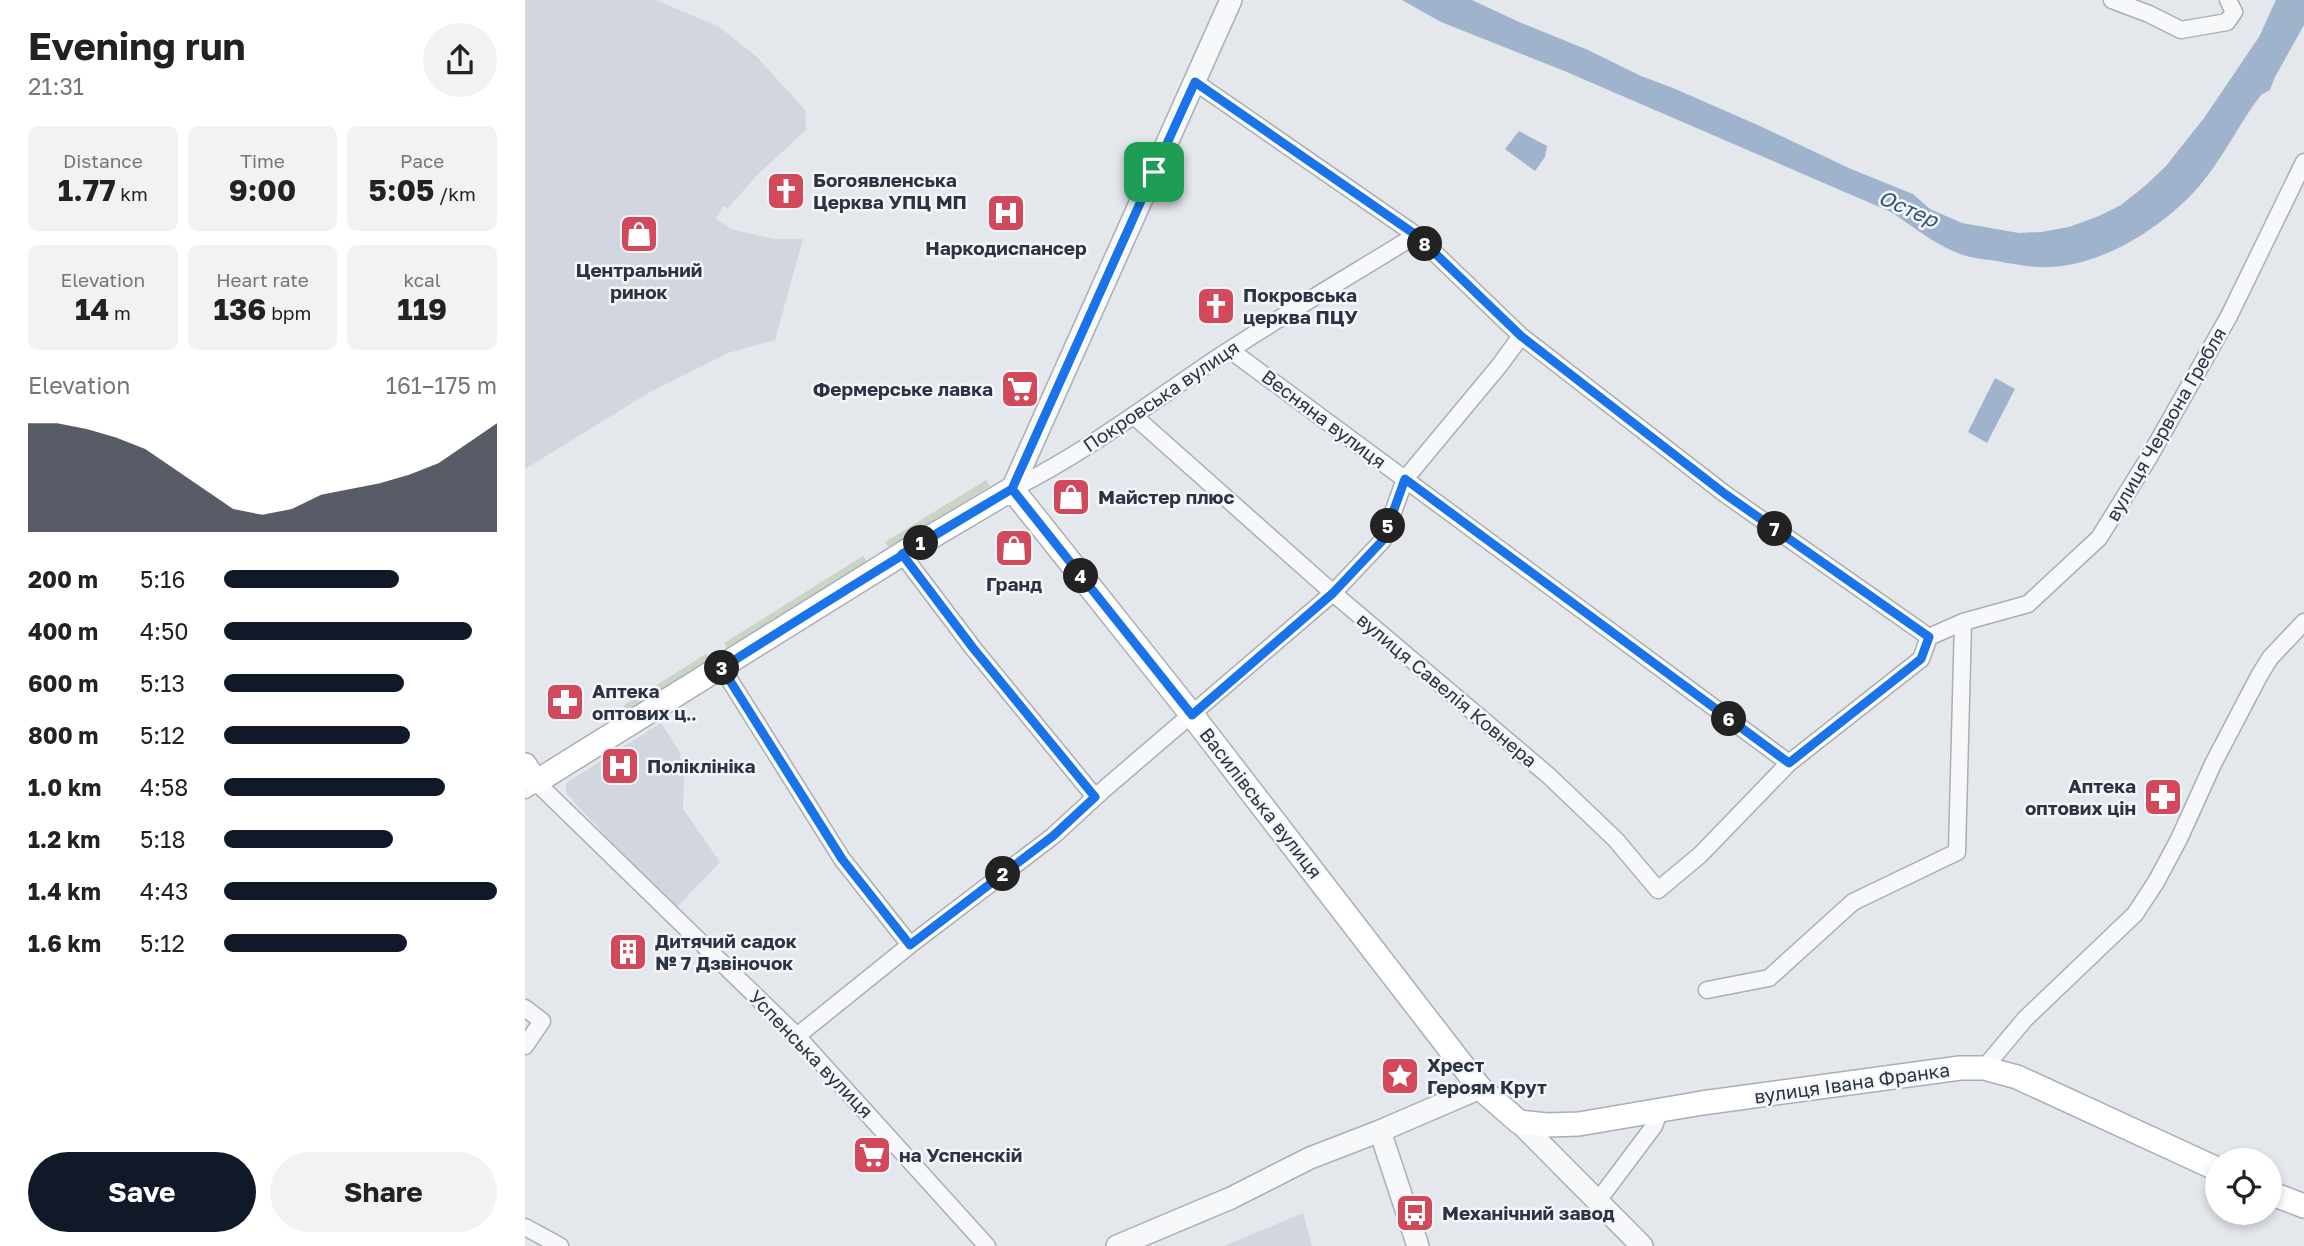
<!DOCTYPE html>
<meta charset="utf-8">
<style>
body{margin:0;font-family:"Golos Text",sans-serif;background:#f2f2f2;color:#222;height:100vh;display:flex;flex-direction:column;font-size:26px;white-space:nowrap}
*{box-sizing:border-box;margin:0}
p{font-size:23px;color:#767676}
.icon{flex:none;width:38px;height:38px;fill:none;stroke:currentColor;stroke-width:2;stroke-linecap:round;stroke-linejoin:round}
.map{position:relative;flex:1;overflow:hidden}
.sheet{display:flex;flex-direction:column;background:#fff;width:525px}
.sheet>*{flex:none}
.controls{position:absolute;left:1680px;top:1148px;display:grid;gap:14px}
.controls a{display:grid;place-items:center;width:77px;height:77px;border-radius:50%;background:#fff;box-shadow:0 4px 10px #0003;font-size:35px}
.pin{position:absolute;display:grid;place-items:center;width:60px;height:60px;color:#fff;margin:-30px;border-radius:14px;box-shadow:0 4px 10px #0006}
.km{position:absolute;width:35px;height:35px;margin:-18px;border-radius:50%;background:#222;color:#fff;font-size:19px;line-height:35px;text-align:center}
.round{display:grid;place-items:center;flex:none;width:74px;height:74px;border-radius:37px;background:#f2f2f2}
.headline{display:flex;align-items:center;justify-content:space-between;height:119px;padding:0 28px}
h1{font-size:38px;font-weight:700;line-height:52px}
.metrics{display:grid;grid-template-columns:repeat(3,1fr);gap:10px;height:119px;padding:7px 28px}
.metrics div{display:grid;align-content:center;border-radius:10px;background:#f2f2f2;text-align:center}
.metrics b{font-size:30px;font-weight:700}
.metrics small{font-size:19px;font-weight:400}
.metrics p{font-size:19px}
.chart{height:196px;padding:14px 28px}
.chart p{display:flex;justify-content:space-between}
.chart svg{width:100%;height:126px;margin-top:7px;fill:#111827;opacity:.7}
.action{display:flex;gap:14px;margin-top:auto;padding:14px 28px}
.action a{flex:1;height:80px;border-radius:42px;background:#111827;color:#fff;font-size:28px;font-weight:700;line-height:80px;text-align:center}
.action a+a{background:#f2f2f2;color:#222}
ul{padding:0 28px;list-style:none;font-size:23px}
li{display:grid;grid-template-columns:112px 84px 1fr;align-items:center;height:52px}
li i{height:18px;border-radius:9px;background:#111827}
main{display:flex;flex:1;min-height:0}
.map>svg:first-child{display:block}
.built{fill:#d2d6de}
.green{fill:#c9d6c5}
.water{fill:#9fb4cc}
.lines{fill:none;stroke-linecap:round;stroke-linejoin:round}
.minor-casing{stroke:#a9aeb7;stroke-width:19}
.tertiary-casing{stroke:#a9aeb7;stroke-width:24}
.secondary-casing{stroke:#a9aeb7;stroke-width:26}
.minor{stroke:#f7f8fa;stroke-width:16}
.tertiary{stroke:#f7f8fa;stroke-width:21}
.secondary{stroke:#fff;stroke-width:23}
.route-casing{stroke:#fff;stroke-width:14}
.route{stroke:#1a73e8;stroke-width:9}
.labels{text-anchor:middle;stroke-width:5;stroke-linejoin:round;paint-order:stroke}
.poi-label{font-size:19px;font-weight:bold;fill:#2b3445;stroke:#f4f6f9;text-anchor:start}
.street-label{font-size:19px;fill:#2b3445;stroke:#f4f6f9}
.water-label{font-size:21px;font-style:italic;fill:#34527a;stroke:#f4f6f9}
</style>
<main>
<section class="sheet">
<div class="headline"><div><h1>Evening run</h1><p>21:31</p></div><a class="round"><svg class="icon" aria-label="share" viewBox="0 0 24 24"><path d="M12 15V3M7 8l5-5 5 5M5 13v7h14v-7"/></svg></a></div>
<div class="metrics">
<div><p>Distance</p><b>1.77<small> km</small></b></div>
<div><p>Time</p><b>9:00</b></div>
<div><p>Pace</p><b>5:05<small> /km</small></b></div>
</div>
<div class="metrics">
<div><p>Elevation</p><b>14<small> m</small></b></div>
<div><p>Heart rate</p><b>136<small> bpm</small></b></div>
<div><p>kcal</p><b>119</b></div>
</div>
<div class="chart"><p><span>Elevation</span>161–175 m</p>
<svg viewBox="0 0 160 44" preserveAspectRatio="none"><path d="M0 44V6L10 6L20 8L30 11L40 15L50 22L60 29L70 36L80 38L90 36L100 31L110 29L120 27L130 24L140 20L150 13L160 6V44z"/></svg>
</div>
<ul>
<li><b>200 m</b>5:16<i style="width:64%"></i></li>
<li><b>400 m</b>4:50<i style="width:91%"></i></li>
<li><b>600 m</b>5:13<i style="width:66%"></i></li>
<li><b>800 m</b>5:12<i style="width:68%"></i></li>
<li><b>1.0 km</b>4:58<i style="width:81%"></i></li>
<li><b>1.2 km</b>5:18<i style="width:62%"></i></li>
<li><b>1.4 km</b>4:43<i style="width:100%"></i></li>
<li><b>1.6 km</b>5:12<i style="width:67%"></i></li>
</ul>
<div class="action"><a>Save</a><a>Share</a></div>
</section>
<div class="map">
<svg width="1779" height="1246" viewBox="0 0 1779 1246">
<rect width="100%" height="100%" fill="#e4e7ec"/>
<!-- built -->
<path class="built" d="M0 0H131L194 27 231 56 280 110 281 130 232 175 203 208 198 206 191 219 206 229 249 239H278L250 340 203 353 125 392 0 469Z
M136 723 156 754 154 756 162 769 159 772 158 809 195 862 149 910 41 793V783Z
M778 1213 787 1246H699Z"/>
<!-- green -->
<path class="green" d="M461 480 465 486 364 548 360 542Z
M338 556 342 562 202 649 199 643Z
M181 654 185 660 102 712 98 706Z"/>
<!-- water -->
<path class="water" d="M877 0H947L994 22 1063 50 1116 76 1148 88 1235 126 1326 169 1388 194 1405 209 1437 223 1494 233 1516 232 1544 227 1574 216 1596 205 1620 186 1641 166 1679 118 1734 37 1751 0H1779V25L1750 77 1745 90 1736 95 1730 103C1707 136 1689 175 1658 203 1624 235 1573 265 1525 267 1507 268 1489 264 1472 261 1458 259 1443 258 1430 252 1407 242 1387 226 1366 212L1037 70 916 22Z
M994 131 1022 146 1020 157 1010 171 980 149Z
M1470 378 1490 389 1462 443 1443 432Z"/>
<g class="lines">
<defs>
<path id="minor" d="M1587 0 1624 14 1656 30 1702 22 1709 12 1703 0
M670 82 891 235 996 336 1200 494 1404 637
M705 350 1264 763
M609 416 808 593 1024 776 1091 840 1133 890 1175 855 1264 763 1396 659 1404 637 1438 622 1503 604 1574 538 1623 459 1704 316 1779 162
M487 489C558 454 621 406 686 362 753 318 823 277 891 235
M377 554 448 648 570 797
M197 668 317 859 385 945
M0 790 11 782 272 1036 462 1246
M1182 990 1244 978 1328 902 1432 852 1438 622
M0 1008 17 1021 0 1046
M272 1036 385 945 528 836 577 791 808 593 858 540 880 479 974 366 996 336
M1459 1068 1500 1019 1610 914 1631 882 1654 839 1688 764 1734 676 1745 658 1779 622
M1072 1202 1129 1126 1135 1110
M0 1227 35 1246"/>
<path id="tertiary" d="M487 489 706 0
M994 1122 1117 1246
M855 1131 893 1246
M592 1246 706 1198 785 1158 855 1131 955 1088"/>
<path id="secondary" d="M0 765 11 782 377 554 487 489 667 715 955 1088 994 1122 1022 1125 1054 1124 1177 1103 1435 1068H1459L1492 1077 1692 1169
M1745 1193 1779 1206"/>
</defs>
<!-- minor casing -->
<use href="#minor" class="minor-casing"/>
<!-- tertiary casing -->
<use href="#tertiary" class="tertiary-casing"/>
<!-- secondary casing -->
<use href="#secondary" class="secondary-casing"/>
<!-- minor -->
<use href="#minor" class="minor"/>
<!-- tertiary -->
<use href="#tertiary" class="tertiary"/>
<!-- secondary -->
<use href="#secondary" class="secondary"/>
</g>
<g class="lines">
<defs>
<path id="route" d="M629 172 487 489 377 554 448 648 570 797 528 836 385 945 317 859 197 668C293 607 389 547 487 489L667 715 808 593 858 540 880 479 1264 763 1396 659 1404 637 1200 494 996 336 891 235 670 82 629 172"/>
</defs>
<!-- route casing -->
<use href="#route" class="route-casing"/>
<!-- route -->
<use href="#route" class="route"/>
</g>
<!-- icons -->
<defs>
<symbol id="church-square" viewBox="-11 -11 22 22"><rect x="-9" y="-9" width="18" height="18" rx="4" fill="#d1495b" stroke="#f4f6f9"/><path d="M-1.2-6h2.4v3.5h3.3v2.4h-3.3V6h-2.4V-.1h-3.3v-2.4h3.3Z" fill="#fff"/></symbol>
<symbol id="hospital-square" viewBox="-11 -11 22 22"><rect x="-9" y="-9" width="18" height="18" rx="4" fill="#d1495b" stroke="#f4f6f9"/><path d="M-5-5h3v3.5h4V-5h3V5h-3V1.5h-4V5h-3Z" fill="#fff"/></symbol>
<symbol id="shop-square" viewBox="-11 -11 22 22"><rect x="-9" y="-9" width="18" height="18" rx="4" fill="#d1495b" stroke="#f4f6f9"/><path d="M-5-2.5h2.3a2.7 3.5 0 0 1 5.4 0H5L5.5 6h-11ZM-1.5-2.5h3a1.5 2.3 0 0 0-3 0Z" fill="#fff"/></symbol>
<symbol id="supermarket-square" viewBox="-11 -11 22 22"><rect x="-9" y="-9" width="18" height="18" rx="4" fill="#d1495b" stroke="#f4f6f9"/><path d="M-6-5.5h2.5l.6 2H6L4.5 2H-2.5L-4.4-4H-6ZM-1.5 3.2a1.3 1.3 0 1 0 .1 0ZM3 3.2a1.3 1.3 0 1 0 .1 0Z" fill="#fff"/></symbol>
<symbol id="pharmacy-square" viewBox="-11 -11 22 22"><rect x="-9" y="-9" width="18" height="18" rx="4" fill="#d1495b" stroke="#f4f6f9"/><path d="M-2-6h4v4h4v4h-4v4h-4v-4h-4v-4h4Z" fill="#fff"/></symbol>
<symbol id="building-square" viewBox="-11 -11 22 22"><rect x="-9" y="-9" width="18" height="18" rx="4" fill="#d1495b" stroke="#f4f6f9"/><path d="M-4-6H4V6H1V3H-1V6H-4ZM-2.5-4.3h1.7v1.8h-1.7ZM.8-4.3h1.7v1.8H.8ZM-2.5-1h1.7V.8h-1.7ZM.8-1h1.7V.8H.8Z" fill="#fff"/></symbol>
<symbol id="sight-square" viewBox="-11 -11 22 22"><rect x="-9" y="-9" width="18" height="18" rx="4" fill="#d1495b" stroke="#f4f6f9"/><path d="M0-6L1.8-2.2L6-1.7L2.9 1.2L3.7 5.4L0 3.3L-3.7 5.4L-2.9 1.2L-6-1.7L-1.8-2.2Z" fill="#fff"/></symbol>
<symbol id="bus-square" viewBox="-11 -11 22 22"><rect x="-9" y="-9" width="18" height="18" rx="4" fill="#d1495b" stroke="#f4f6f9"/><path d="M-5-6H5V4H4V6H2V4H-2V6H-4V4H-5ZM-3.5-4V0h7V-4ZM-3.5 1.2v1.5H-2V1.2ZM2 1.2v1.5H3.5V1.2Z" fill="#fff"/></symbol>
</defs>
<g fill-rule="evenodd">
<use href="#church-square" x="239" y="169" width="44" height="44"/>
<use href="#hospital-square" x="459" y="191" width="44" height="44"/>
<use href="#shop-square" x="92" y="212" width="44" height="44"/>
<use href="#church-square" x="669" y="284" width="44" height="44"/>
<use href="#supermarket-square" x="473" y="367" width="44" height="44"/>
<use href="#shop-square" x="524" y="475" width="44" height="44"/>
<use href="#shop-square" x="467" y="526" width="44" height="44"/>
<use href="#pharmacy-square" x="18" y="680" width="44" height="44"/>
<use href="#hospital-square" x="73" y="744" width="44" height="44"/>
<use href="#pharmacy-square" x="1616" y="775" width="44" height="44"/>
<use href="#building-square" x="81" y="930" width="44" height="44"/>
<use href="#sight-square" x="853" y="1054" width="44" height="44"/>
<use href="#supermarket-square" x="325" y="1133" width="44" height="44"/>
<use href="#bus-square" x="868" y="1191" width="44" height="44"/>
</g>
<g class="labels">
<!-- poi labels -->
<g class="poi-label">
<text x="288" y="187">Богоявленська<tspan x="288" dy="22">Церква УПЦ МП</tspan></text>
<text x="481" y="255" text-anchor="middle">Наркодиспансер</text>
<text x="114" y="277" text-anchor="middle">Центральний<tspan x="114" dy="22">ринок</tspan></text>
<text x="718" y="302">Покровська<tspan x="718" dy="22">церква ПЦУ</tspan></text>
<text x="468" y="396" text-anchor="end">Фермерське лавка</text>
<text x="573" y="504">Майстер плюс</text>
<text x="489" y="591" text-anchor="middle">Гранд</text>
<text x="67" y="698">Аптека<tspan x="67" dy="22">оптових ц‥</tspan></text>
<text x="122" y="773">Поліклініка</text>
<text x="1611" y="793" text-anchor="end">Аптека<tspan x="1611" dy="22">оптових цін</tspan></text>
<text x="130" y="948">Дитячий садок<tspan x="130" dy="22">№ 7 Дзвіночок</tspan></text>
<text x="902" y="1072">Хрест<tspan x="902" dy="22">Героям Крут</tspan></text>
<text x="374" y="1162">на Успенскій</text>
<text x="917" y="1220">Механічний завод</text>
</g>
<!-- street labels -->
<g class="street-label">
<text transform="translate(636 396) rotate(-34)" y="7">Покровська вулиця</text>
<text transform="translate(799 419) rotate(37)" y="7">Весняна вулиця</text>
<text transform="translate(1641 424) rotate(-60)" y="7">вулиця Червона Гребля</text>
<text transform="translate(922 690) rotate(40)" y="7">вулиця Савелія Ковнера</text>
<text transform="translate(736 803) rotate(52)" y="7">Василівська вулиця</text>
<text transform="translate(286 1054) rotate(46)" y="7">Успенська вулиця</text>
<text transform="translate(1327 1083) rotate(-8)" y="7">вулиця Івана Франка</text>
</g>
<!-- water labels -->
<g class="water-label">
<text transform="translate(1383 209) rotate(24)" y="7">Остер</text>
</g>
</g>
</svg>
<div class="controls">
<a><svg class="icon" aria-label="locate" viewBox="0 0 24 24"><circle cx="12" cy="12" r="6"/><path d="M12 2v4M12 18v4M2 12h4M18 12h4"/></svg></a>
</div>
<div class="pin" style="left:629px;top:172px;background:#1e9e55"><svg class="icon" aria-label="arrive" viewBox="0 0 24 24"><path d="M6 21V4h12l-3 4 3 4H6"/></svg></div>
<b class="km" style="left:396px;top:543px">1</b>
<b class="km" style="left:478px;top:874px">2</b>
<b class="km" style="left:197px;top:668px">3</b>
<b class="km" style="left:556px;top:576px">4</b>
<b class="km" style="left:863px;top:526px">5</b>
<b class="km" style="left:1204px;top:719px">6</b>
<b class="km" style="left:1250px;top:529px">7</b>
<b class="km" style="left:900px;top:244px">8</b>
</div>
</main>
